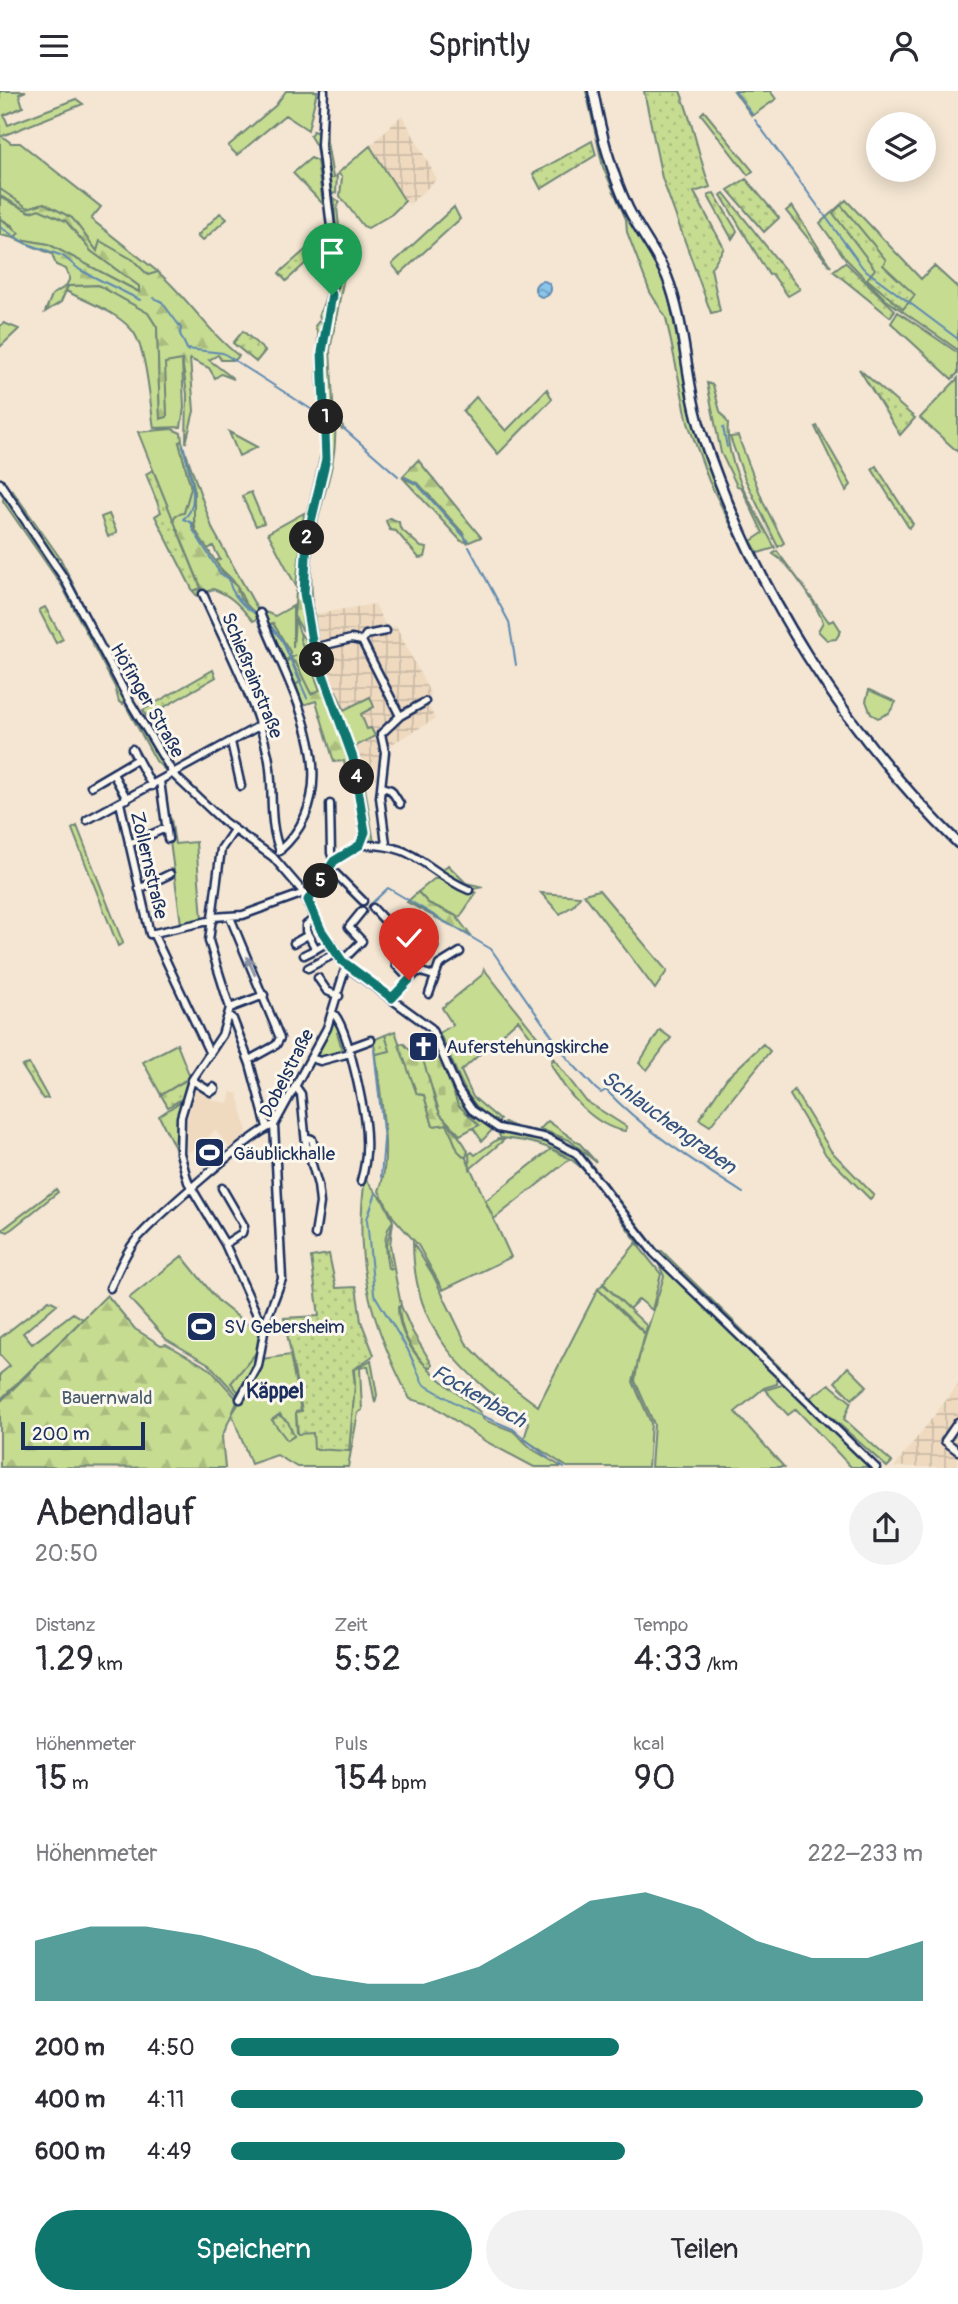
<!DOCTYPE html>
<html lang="de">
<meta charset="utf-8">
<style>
body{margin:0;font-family:Pangolin,sans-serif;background:#f2f2f3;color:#2b2b33;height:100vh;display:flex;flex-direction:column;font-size:26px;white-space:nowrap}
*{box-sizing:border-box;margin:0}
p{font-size:23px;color:#7c7c81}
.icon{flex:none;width:38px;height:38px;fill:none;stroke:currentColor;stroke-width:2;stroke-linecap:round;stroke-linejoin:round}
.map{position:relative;height:1377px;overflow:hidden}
.details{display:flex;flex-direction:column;background:#fff;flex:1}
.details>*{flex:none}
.buttons{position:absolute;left:866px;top:21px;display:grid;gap:14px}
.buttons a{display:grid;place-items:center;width:70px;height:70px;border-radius:50%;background:#fff;box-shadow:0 4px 18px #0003;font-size:35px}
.scale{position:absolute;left:21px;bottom:18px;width:124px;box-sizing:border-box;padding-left:7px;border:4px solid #1b2f5e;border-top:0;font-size:19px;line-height:24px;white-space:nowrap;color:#1b2f5e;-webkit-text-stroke:5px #fbf7ec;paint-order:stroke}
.pin{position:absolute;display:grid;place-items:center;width:60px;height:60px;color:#fff;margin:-72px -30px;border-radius:50% 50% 50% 0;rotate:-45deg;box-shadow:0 0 7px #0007}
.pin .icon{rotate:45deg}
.km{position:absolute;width:35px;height:35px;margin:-18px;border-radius:50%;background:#222;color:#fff;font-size:19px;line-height:35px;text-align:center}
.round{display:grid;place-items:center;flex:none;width:74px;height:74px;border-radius:37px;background:#f2f2f3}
.headline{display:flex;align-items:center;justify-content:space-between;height:119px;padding:0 35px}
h1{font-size:38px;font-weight:600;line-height:52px}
.figures{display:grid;grid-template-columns:repeat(3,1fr);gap:10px;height:119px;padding:7px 35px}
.figures div{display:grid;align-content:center}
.figures b{font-size:35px;font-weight:600}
.figures small{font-size:19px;font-weight:400}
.figures p{font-size:19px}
.chart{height:196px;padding:14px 35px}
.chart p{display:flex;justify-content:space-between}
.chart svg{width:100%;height:126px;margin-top:7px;fill:#0f766e;opacity:.7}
.action{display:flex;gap:14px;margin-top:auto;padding:14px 35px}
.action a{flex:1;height:80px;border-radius:42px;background:#0f766e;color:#fff;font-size:28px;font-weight:600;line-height:80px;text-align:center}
.action a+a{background:#f2f2f3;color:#2b2b33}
ul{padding:0 35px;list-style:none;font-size:23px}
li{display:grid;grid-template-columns:112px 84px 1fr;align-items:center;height:52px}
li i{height:18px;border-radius:9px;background:#0f766e}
header{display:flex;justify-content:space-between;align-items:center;height:91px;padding:0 35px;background:#fff;font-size:32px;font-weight:600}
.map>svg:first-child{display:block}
.built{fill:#efdac0}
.industrial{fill:url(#industrial-grid)}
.grass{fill:#c6dc91;stroke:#708678;stroke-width:2;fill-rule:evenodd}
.forest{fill:url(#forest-firs);stroke:#708678;stroke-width:2}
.cemetery{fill:url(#cemetery-stones);stroke:#708678;stroke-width:2}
.park{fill:url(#park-tufts);stroke:#708678;stroke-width:2}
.garden{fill:url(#garden-dots);stroke:#708678;stroke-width:2}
.water{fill:url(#water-waves);stroke:#5e89b2;stroke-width:2}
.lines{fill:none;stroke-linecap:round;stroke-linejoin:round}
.stream{stroke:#5e89b2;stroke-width:2}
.minor-casing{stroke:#1b2f5e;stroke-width:11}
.major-casing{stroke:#1b2f5e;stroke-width:13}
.minor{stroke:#fbf7ec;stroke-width:6}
.major{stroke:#fbf7ec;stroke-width:8}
.oneway{fill:#8b93a5}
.route-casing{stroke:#fff;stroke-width:14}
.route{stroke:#0f766e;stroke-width:9}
.labels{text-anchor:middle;stroke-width:6;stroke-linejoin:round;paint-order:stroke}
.street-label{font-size:19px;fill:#1b2f5e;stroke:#fbf7ec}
.poi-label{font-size:19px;fill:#1b2f5e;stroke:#fbf7ec;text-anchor:start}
.park-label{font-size:19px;fill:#465a6b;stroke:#fbf7ec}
.water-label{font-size:21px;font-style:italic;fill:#375481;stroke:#fbf7ec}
.neighbourhood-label{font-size:21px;font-weight:bold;fill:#1b2f5e;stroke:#fbf7ec}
</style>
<header><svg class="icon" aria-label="menu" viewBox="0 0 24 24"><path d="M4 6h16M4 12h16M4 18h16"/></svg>Sprintly<svg class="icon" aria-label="person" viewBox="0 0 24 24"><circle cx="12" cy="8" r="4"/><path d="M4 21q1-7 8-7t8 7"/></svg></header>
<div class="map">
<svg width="958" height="1377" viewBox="0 0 958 1377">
<defs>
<pattern id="industrial-grid" width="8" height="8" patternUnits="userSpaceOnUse" patternTransform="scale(1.75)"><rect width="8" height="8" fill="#efdac0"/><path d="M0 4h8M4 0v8" fill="none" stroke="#ccbba7"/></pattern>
<pattern id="forest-firs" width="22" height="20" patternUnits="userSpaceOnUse" patternTransform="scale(1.75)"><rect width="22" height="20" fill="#c6dc91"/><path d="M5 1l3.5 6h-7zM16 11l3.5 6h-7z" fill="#aabd7f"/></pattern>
<pattern id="cemetery-stones" width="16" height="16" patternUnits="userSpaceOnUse" patternTransform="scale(1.75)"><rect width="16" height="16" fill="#c6dc91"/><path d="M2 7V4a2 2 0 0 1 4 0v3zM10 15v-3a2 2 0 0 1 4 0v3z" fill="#aabd7f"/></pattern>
<pattern id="park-tufts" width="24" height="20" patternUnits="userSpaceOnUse" patternTransform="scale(1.75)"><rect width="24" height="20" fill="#c6dc91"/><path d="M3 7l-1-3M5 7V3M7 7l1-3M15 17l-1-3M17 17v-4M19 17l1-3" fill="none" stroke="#aabd7f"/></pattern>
<pattern id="garden-dots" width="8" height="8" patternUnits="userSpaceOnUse" patternTransform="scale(1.75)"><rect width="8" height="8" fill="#c6dc91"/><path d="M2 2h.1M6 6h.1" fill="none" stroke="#aabd7f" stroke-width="1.8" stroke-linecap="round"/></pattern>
<pattern id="water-waves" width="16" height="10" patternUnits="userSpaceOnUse" patternTransform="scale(1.75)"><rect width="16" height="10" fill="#8ac5ea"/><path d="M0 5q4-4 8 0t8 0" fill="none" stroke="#70a0c1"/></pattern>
</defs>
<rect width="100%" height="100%" fill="#f4e6d2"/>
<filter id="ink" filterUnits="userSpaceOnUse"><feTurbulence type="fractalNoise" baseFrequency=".0143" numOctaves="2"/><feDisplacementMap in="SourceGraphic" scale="14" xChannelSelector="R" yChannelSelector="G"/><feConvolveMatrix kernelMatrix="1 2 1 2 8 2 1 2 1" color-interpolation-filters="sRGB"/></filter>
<g filter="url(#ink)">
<!-- built -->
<path class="built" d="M195 999 215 1010 228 1012 231 1001 238 1003 247 1042 230 1057 215 1039 201 1054 187 1062 186 1035Z"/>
<!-- industrial -->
<path class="industrial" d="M402 24 437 88 409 114 370 55Z
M375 513 388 540 396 535 431 604 426 609 435 628 383 658V675L361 682 354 655 375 645 371 637 368 638 361 622 374 616 370 606 344 619 327 586 314 523Z
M958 1294V1376H894Z"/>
<!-- grass -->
<path class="grass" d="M0 0H26L19 3 23 16 4 24 8 34 76 8 83 13 2 45 11 52H20L101 116 91 128 158 181 148 185 133 169 100 151 97 160 72 127 44 112 28 117 3 101 0 98Z
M286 0H317L308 39 285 24 237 64 228 55 275 15Z
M586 0H589L598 48 615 97 667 197 695 339 748 469 709 390 688 332 666 227 650 201 627 141 626 128 603 76Z
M326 6 327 51 333 87 337 84 336 102 332 103 323 49Z
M313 40 318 42 334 175 326 225 320 227 319 223C344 172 324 108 316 55L310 45Z
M370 55 405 110 392 123 368 137 363 135 340 105 342 86 338 82Z
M311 67 317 70 323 113 293 82Z
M0 106 30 121 39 118 66 130 91 160 139 195V201L48 153 25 149V152L14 147 17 143 13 135 0 127Z
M334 107 340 111 337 116 344 186 330 259 334 327 343 335 342 338 335 334C338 375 320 408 314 447 308 481 312 517 318 551L314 545 308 507 307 467 329 364 324 275 338 182Z
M846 109 921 188 934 175 958 197V259L885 208 845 167 820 132Z
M454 116 460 128 400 183 392 173Z
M98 194 148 222 157 236 160 328 167 325 164 271 182 269 184 317 181 336 154 337C150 314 147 255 131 238 115 220 87 211 66 200L68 195Z
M898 221 958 262V282L952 288 891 232Z
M319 230 324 233 319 282 325 367 305 445 300 498 302 445 322 357 317 285 318 243 315 235Z
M4 232 19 238 0 256V235Z
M958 287V361L920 327Z
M707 292 713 294 720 320 728 332C724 374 756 420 775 457L758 462 751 450 763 442 741 396 737 395 721 362Z
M547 298 552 308 498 363 463 320 476 306 506 340Z
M172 338 181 342 182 350 179 351 191 397 184 422 176 424 173 429 138 341Z
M229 341 257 356 239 365Z
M738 345 764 413 784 452 778 456 745 388 730 346Z
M186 362 213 439 258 519 256 522C242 514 243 503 234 491 228 483 221 480 215 470L220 468 213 455 208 458C187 440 197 418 193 395 192 383 186 373 186 362Z
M402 386 418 394 464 443 467 451 461 450Z
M12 399 60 467H54L10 402Z
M251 401 264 432 256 435 242 405Z
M4 403C50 469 89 537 125 608L123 613 119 611 115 596 62 495 3 410Z
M304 422 296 495 268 442Z
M777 460 829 531 834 529 841 540 836 548 827 549 818 540 823 531C814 510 793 475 773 463Z
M61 469 105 557 58 473Z
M293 515V557L295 528 320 599 312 604 292 569 301 590 296 594 286 571 296 564 290 567V561L273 532 268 534 260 519 275 525Z
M869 599 896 611 889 622 878 627 871 623 866 610Z
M336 600 344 619 370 606 374 616 361 623 367 638 371 637 375 645 354 656 361 682 366 684 365 697 374 752H370L356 669 333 601Z
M126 615H129L166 680 156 670Z
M167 728H171L175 753 196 751 202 828 181 833Z
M77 735 123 852 118 855 72 738Z
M448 774 466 792 483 796 473 798 440 782Z
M434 788H444L476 802 460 826 428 812 418 801Z
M599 799 667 880 655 898 584 803Z
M541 802 580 805 574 814 560 823Z
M484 878 543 953 539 956 518 929 461 980 473 1006 500 1029 498 1032C460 1011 458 976 439 942L453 934 442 917 482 884Z
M660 939 671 947 647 979 639 972Z
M395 940 417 1003 424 1004 433 1035 447 1033C454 1044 454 1060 466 1067L511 1166 443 1199 418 1154 393 1126 379 1100C393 1067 379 1000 376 963L389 960 385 944Z
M177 953 190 986 161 1004 143 971Z
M763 953 770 960 710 1035 699 1028 727 987Z
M436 955 462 1011 492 1039 482 1050 473 1037 479 1034 458 1014Z
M553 967 586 1010 627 1036 625 1040C594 1036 564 1000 551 973Z
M794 999 831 1060 874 1104 870 1108 826 1064 790 1004Z
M183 1009 177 1036V1061L159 1025Z
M548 1030 580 1053 596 1071 569 1049 540 1038Z
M505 1031 516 1037 550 1042 580 1059 656 1157C632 1147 601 1080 577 1061 556 1044 527 1041 501 1035Z
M502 1041 546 1049 575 1064 650 1161 640 1154C592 1094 588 1054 501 1047L499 1044Z
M498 1048 504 1049 470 1078 469 1063 472 1061 475 1064Z
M551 1058 570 1068 494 1128 485 1110Z
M365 1087 385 1113 393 1130C382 1143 385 1161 388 1177L394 1178 401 1214 398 1216C399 1265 446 1291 480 1321L484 1329 513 1340 532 1358 562 1376H534L485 1350 432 1314 410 1308C371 1234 353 1172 365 1087Z
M56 1098 58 1101 8 1141 2 1139Z
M413 1152 433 1184 466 1252 498 1285 538 1315 598 1198 645 1243 633 1291 651 1332 648 1376H567L524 1348 529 1332C463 1281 414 1243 413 1152Z
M636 1152 661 1183 652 1219 639 1208 629 1218 603 1192Z
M659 1160H662L806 1302 803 1303 658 1163Z
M182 1165 219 1211 261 1244 258 1272 239 1306 209 1273 166 1248 129 1207Z
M656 1167 778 1286 777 1293 764 1297 735 1321 784 1376H651L654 1333 635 1290 638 1269 664 1185Z
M49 1209 57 1213 23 1242 32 1253 73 1222 83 1228 0 1309V1283L10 1275 0 1264V1247Z
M290 1264 301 1320 296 1321 297 1342H313L349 1360 355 1293 354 1279 371 1269 377 1304 375 1312 368 1275 360 1277 362 1319 358 1322 348 1376H297L277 1364 251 1373 232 1323 250 1295 262 1268ZM280 1323 294 1345 288 1349 272 1329Z
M848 1276 867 1295 852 1308 835 1291Z
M785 1293 873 1376H851L796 1318 788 1324 765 1299Z
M829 1293 851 1311 844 1328 892 1371 887 1376 810 1307Z"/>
<!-- forest -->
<path class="forest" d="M734 0H770L776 8 752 25Z
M704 20 753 80 748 84 701 23Z
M0 98 28 117 44 112 72 127 97 160 100 150 133 169 148 184 158 181C188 207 207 240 239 265L235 269H221L218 264 209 269 234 288 221 283 215 287 209 277 190 268 194 320 186 352 187 303 182 269 165 272 167 326 160 328 157 236 148 222 98 194 68 195 61 211 45 221 52 204 66 195 70 187 66 178 56 174 52 163 25 152V149L48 153 139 201V195L91 160 66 130 39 118 30 121 0 105Z
M792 115 831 176 786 120Z
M0 127 19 142 14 147 0 144Z
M182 350 194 396V437L223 482 237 496 240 507 259 527 253 530C240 516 233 505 213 498L197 505 193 500 201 496 173 429 176 424 184 422 191 397 179 351Z
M418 369 481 446 467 452 464 443 419 393 403 385Z
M390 427 399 431 400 437 421 456 427 457 425 466 419 467 396 440 390 439 386 430Z
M296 501 301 504 303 540 294 525Z
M273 532 290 561V567L285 569 268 535Z
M301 543 312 559 353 684 347 685 344 670 334 671 316 610 303 614 296 594 301 590 291 568 296 572 311 603 320 599 300 548Z
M418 801 428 812 456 825 471 845 407 811Z
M403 952 412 961 419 958C432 975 429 1006 442 1025 451 1037 461 1045 468 1060L466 1067 458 1060 447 1033 433 1035 424 1004 417 1003 399 954Z
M393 1131 390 1154 394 1177 391 1178 386 1155Z
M107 1204 135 1238 161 1254 166 1253 210 1278 238 1309 222 1346 225 1377 0 1376V1311Z
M401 1215 412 1240 432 1273 431 1276 426 1275C410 1257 400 1240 399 1216Z
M255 1263 254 1277 240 1303 231 1292Z"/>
<!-- cemetery -->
<path class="cemetery" d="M436 955 458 1014 479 1034 460 1044 440 1023 423 969Z"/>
<!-- park -->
<path class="park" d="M333 930 340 940 337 942 343 960 318 967 317 961Z"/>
<!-- garden -->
<path class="garden" d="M644 0H680C693 31 698 64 710 96L694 101 724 157 711 177 720 220 711 222 662 87Z
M592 50 596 64 541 98 533 83Z
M746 88 779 127 764 141 728 99Z
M714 102 737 140 732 148 708 105Z
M724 102 800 198 788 205 772 183 769 184 721 104Z
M841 114 886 169 883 174 915 204 903 218 867 188 875 178 833 122Z
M220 122 227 128 202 150 197 145Z
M326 141 328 152 286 190 279 182Z
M845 171 895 219 890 226 833 180Z
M243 240 265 260 256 271 233 252Z
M859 278 915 327 900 344Z
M817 335 851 394 846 400 815 336Z
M876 375 913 433 909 437 872 378Z
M153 379 201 497 193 500 155 425 161 421 146 383Z
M109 423 117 442 108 446 101 426Z
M45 516 63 548 56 552 39 519Z
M213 579 216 586 147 626 143 619Z
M385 944 390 960 376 963 373 949Z
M29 973 48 1007 43 1008 22 975Z
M190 987 183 1007 168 1016 161 1004Z
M329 1163 336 1197 356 1196 361 1230 374 1264 353 1279 355 1293 349 1360 314 1358 313 1342 298 1343 296 1321 302 1320 284 1227 319 1225 311 1166Z
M603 1193 647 1235 645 1242 598 1198Z
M279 1324 288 1331 294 1345 287 1349 272 1329Z"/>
<!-- water -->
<path class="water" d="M535 198a8 8 0 1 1 16 0a8 8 0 1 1-16 0Z"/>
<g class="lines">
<!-- stream -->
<path class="stream" d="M735 0 752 23
M755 29 863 177 958 248
M0 136 25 152 63 165 80 179 140 209
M154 207 162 211 181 237 180 243 188 260
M187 258 223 262 317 322
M723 336 727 356
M343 337 398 385
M183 353C186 373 204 414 183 428L192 432V437L221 484 229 487C229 501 245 519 258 523
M405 386 418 394 468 450
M469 456 509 531 516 574
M263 526 282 549 307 607
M372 812 388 797 491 858 568 968 596 998 601 1002 606 999C646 1041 695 1071 743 1102
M374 959 384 1049 381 1086
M376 1102 367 1128 374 1203 408 1259 423 1293 466 1318 513 1338 548 1367
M560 1374 564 1377"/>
<defs>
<path id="minor" d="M0 392 64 487 130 611 174 684 224 731 273 766 304 802 321 839 346 875 431 937 458 999 472 1019 498 1037 547 1047 576 1062 654 1162 876 1377
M203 503C226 555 255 607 268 664 275 697 267 728 280 760
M260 522C287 594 354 694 279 760
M362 550 366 544 386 540
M313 557 351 548 362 550 400 625
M231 651 241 695
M132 658 152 695
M113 683 127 708
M160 690 168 748
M91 695 137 668
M383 696 391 699 400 713
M120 712 150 843 213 829
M330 713 331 762 334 770
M87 729 259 635
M234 739 221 758 209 850 230 917 222 944 192 989 181 1026 180 1062 188 1091 225 1153 258 1226 266 1230
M129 753 166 737
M386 753 380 706 385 661 381 643 400 625 425 611
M360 754C418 752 421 778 469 799
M329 776 363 810
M139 798 170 783
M308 809 334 770 360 754 365 741 353 667 313 557 305 502 308 447 326 368 322 261 336 177 321 54 324 0
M373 817 396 842 424 846 434 856
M213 826 243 824 304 802
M230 826 280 947 276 954 249 969
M315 827 306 834V840L316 858 328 851
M153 842 210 963
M396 842V874L409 888
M294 852 308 844
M304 864 316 858
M342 870 362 850 349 836 362 820
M308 877 336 862
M318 887 327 900 339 905
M429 903 439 874 460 861
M392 907 418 880 434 885
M230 917 264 904
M333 922C348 935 366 1025 366 1047 367 1062 365 1076 361 1090
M228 924 233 928 250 973 267 1036
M349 957 371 949
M311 967 320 970 350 962
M192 989 211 1001 215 998 213 996 209 1000
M296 996 301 1003 306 1053 318 1094 320 1112 315 1144
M306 1046 312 1048 314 1056 308 1059
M222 1097 244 1135 242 1142 225 1153
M110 1197C118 1181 124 1163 136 1149 153 1129 252 1041 274 1034
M240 1308 258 1275 266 1230 282 1188 274 1034 327 937 346 875
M958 1331 945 1350 958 1360"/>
<path id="major" d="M593 0C601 41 610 79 628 117 639 140 657 162 667 186 687 237 685 294 703 346 755 499 843 639 958 752"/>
</defs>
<!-- minor casing -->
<use href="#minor" class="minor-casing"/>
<!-- major casing -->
<use href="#major" class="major-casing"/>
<!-- minor -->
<use href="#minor" class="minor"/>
<!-- major -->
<use href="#major" class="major"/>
</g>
<!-- one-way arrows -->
<defs><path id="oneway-solid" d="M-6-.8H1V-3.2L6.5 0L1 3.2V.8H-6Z" transform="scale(1.75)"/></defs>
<use class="oneway" href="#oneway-solid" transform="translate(251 875) rotate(-114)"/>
</g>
<g class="lines" filter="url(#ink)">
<defs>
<path id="route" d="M332 204 322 261 326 368 307 447 304 502 313 556 353 667 365 741 360 754 334 770 308 809 321 839 342 870 392 907 409 889"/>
</defs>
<!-- route casing -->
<use href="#route" class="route-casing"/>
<!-- route -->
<use href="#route" class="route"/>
</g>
<!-- icons -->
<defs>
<symbol id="church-square" viewBox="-11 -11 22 22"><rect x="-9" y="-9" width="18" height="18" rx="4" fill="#1b2f5e" stroke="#fbf7ec"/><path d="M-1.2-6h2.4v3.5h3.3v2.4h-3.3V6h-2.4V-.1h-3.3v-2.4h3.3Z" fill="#fff"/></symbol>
<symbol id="stadium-square" viewBox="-11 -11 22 22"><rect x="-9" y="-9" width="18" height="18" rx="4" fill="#1b2f5e" stroke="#fbf7ec"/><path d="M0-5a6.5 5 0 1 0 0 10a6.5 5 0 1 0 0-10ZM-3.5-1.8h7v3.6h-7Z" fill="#fff"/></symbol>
</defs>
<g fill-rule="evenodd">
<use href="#church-square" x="406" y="938" width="35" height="35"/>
<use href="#stadium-square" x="192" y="1044" width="35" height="35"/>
<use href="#stadium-square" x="184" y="1218" width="35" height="35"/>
</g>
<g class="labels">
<!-- street labels -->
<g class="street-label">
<text transform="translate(253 584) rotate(68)" y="7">Schießrainstraße</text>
<text transform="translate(148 609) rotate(60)" y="7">Höfinger Straße</text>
<text transform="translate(150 774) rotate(77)" y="7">Zollernstraße</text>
<text transform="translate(286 982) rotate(-63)" y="7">Dobelstraße</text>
</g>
<!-- poi labels -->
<g class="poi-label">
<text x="446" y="962">Auferstehungskirche</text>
<text x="233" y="1069">Gäublickhalle</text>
<text x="224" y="1242">SV Gebersheim</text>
</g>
<!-- park labels -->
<g class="park-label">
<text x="107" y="1313">Bauernwald</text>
</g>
<!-- water labels -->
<g class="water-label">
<text transform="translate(669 1031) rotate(36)" y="7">Schlauchengraben</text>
<text transform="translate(479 1305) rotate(30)" y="7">Fockenbach</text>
</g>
<!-- neighbourhood labels -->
<g class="neighbourhood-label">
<text x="275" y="1307">Käppel</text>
</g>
</g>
</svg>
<div class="buttons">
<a><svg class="icon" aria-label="layers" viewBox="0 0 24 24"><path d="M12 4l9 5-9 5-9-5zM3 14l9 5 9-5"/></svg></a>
</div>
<div class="scale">200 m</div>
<div class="pin" style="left:332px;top:204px;background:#1e9e55"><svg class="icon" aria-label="arrive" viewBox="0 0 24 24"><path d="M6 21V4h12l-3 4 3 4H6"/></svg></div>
<div class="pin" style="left:409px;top:889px;background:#d93025"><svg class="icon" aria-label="check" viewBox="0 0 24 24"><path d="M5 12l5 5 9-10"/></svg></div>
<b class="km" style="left:326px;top:326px">1</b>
<b class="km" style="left:307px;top:447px">2</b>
<b class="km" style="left:317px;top:569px">3</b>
<b class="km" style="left:357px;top:686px">4</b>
<b class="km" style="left:321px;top:790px">5</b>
</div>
<section class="details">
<div class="headline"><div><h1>Abendlauf</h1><p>20:50</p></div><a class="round"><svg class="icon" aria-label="share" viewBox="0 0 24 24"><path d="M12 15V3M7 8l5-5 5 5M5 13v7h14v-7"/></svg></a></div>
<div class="figures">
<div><p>Distanz</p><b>1.29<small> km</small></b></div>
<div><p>Zeit</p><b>5:52</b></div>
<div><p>Tempo</p><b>4:33<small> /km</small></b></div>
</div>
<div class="figures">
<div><p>Höhenmeter</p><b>15<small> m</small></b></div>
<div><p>Puls</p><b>154<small> bpm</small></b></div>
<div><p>kcal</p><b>90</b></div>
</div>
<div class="chart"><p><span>Höhenmeter</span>222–233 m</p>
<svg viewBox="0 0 160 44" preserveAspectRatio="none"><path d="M0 44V23L10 18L20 18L30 21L40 26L50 35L60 38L70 38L80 32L90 21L100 9L110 6L120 12L130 23L140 29L150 29L160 23V44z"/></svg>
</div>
<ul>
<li><b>200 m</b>4:50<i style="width:56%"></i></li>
<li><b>400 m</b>4:11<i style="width:100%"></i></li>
<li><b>600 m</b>4:49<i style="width:57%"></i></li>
</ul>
<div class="action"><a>Speichern</a><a>Teilen</a></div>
</section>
